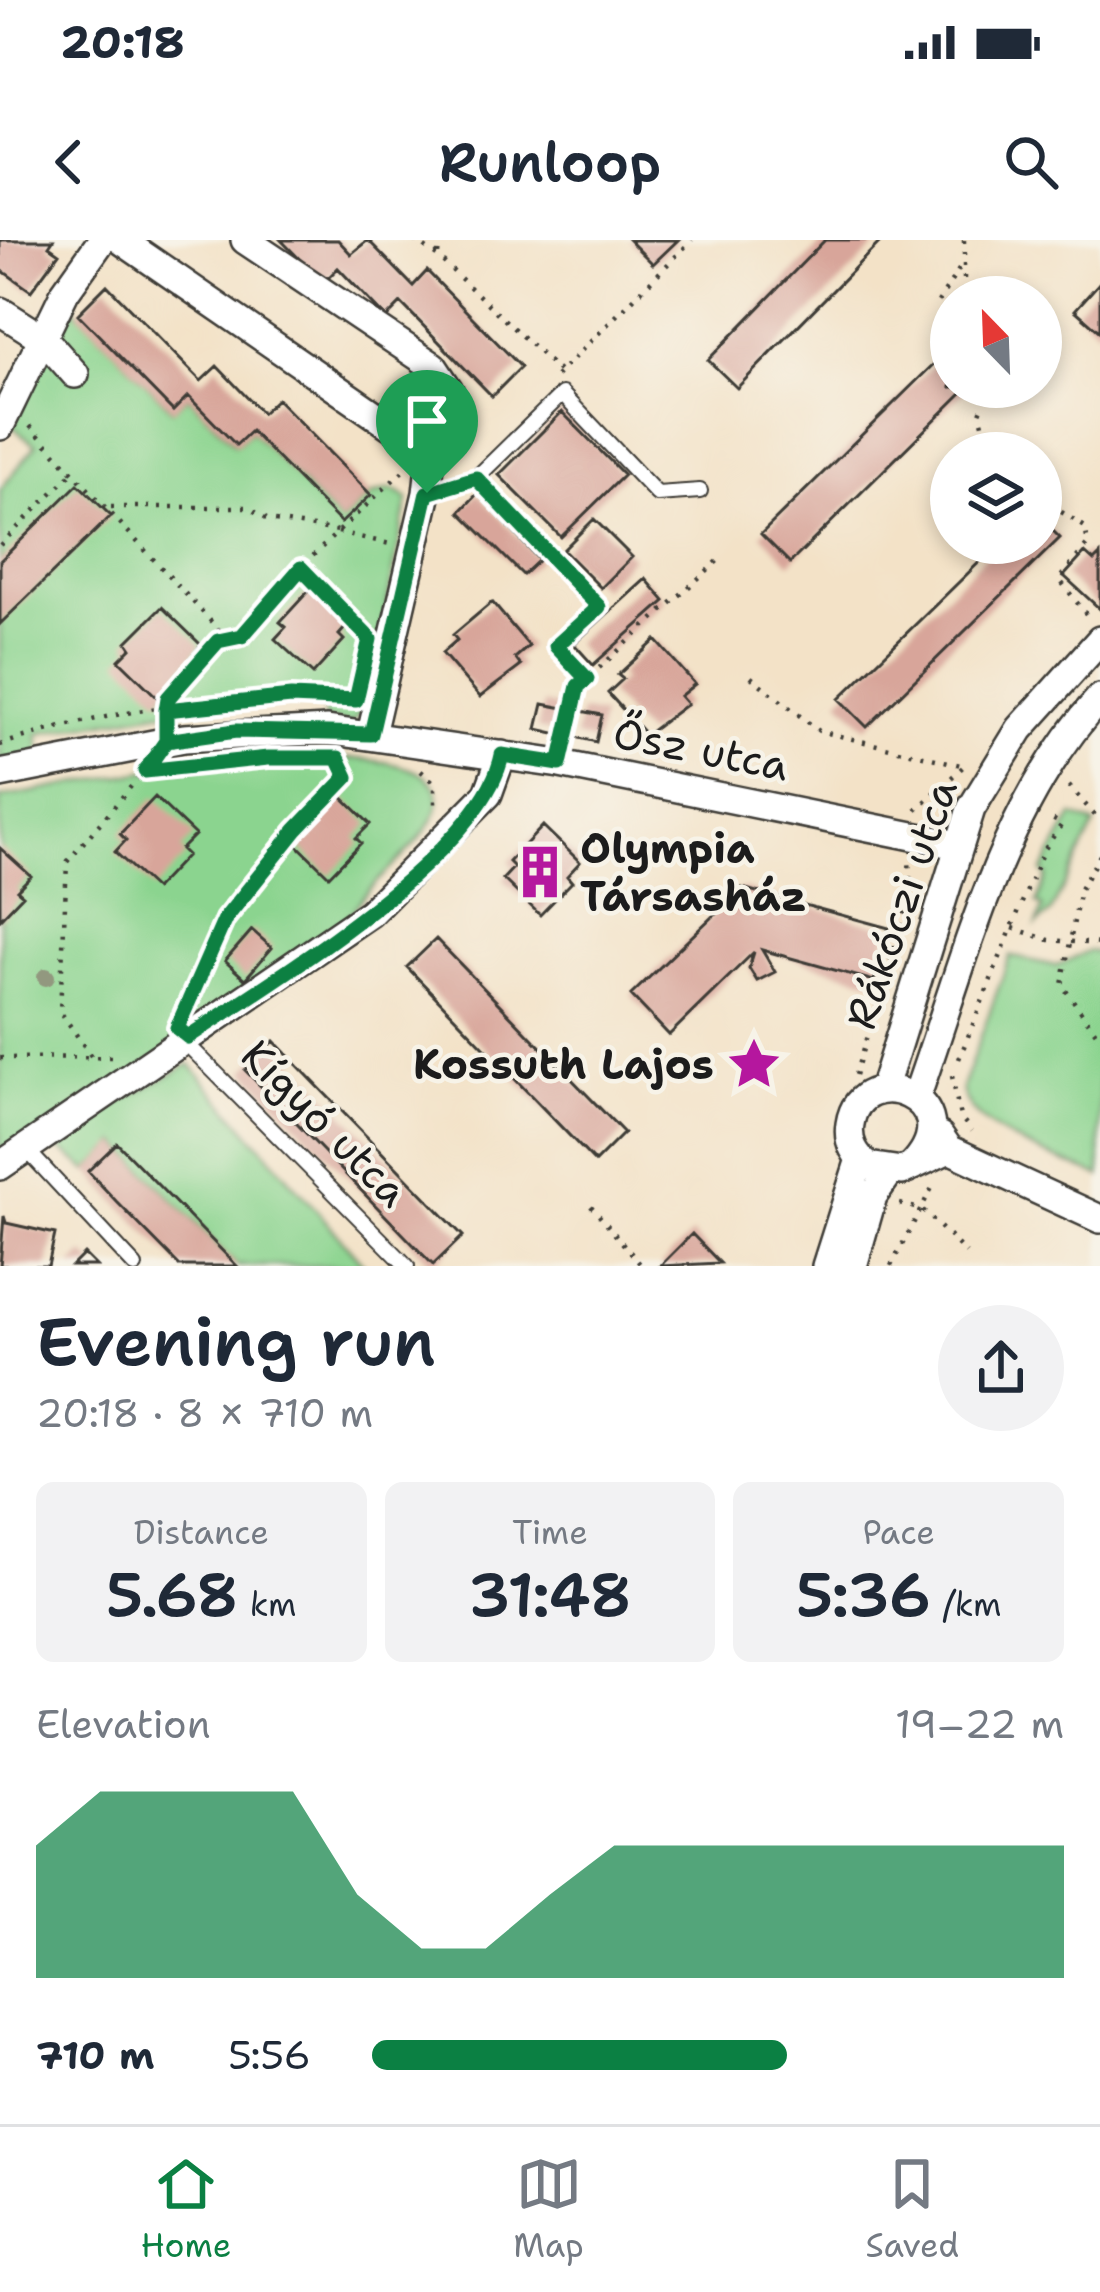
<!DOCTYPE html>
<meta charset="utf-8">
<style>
body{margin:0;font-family:"Shantell Sans",sans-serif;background:#f2f2f3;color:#1f2937;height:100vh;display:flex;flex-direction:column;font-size:45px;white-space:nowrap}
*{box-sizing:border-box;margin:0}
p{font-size:39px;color:#747a83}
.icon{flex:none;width:66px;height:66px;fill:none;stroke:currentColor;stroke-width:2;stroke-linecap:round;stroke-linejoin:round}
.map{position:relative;height:1026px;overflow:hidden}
.side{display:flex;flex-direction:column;background:#fff;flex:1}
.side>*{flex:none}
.needle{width:78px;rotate:337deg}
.buttons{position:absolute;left:930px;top:36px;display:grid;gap:24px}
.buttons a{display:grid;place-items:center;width:132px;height:132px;border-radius:50%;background:#fff;box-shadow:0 6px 18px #0003;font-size:60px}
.pin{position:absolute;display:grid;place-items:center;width:102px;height:102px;color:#fff;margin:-123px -51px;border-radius:50% 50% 50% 0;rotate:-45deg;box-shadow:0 0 12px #0007}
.pin .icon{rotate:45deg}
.round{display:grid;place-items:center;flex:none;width:126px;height:126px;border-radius:63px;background:#f2f2f3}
.head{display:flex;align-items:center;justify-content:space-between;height:204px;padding:0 36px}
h1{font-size:66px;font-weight:600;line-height:90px}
.figures{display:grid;grid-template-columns:repeat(3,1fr);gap:18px;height:204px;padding:12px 36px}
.figures div{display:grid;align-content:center;border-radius:18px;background:#f2f2f3;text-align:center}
.figures b{font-size:60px;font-weight:600}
.figures small{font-size:33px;font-weight:400}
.figures p{font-size:33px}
.chart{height:336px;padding:24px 36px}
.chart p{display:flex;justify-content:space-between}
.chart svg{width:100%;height:216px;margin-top:12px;fill:#0b8043;opacity:.7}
ul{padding:0 36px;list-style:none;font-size:39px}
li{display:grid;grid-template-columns:192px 144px 1fr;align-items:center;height:90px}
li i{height:30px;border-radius:15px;background:#0b8043}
.status{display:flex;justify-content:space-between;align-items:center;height:84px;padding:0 60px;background:#fff;direction:ltr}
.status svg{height:33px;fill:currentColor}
header{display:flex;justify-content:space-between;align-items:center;height:156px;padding:0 36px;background:#fff;font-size:54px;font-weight:600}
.tab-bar{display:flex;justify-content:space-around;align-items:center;height:168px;border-top:3px solid #e0e1e3;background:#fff;font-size:33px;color:#747a83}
.tab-bar a{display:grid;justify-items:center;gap:6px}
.tab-bar .active{color:#0b8043}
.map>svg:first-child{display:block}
.green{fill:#8bd48f;stroke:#547856;stroke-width:3}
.building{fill:#d8a59a}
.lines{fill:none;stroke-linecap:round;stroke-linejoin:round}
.lane-casing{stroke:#3c3a36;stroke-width:18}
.street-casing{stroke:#3c3a36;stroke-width:32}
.path{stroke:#3c3a36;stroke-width:4.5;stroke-dasharray:3 9;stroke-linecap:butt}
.lane{stroke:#fff;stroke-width:14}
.street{stroke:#fff;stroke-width:27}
.tree{fill:#92987f}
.route-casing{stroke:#fff;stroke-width:24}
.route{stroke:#0b8043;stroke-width:15}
.labels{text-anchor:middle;stroke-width:9;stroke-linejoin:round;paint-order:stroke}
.street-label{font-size:42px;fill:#1c1c1c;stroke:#f7f3e8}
.poi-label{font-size:42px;font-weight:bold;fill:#1c1c1c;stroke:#f7f3e8;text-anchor:start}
</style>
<div class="status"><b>20:18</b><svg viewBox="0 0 49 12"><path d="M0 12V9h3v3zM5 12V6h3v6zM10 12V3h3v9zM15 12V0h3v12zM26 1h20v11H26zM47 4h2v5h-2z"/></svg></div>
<header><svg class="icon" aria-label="back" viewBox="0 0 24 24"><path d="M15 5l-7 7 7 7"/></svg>Runloop<svg class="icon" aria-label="search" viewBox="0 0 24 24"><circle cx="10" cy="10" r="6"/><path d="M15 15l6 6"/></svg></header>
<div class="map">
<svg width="1100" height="1026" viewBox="0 0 1100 1026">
<rect width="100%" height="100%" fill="#f7f3e8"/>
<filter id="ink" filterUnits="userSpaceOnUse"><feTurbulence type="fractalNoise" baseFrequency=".00833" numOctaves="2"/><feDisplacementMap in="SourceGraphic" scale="24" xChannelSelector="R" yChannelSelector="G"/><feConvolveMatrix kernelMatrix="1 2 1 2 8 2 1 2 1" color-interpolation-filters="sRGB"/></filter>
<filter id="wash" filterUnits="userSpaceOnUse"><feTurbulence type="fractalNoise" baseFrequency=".004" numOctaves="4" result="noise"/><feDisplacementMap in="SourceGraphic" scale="48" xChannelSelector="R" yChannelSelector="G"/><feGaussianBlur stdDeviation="2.7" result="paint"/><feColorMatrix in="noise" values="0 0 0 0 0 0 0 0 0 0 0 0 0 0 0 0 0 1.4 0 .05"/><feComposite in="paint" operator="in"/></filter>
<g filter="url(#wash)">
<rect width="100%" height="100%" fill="#f3e2c7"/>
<!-- green -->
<path class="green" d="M69 63 172 170 188 156 235 205 251 191 341 283 371 255 392 249 408 259 367 463 352 484 324 480 326 460 157 472 38 494 41 516 0 534V250L36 205 12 186Z
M268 518C310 518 487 506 426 590 394 633 362 644 339 696L0 926V558L145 531Z
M1073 576 1095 584 1051 672 1037 684 1043 667 1037 663 1047 636 1042 632Z
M1089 711 1100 713V936C1063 920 966 892 962 848L1010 716 1056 726Z
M190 824 365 1026H237L118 903 88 931 49 900Z"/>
<g id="blocks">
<!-- building -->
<path class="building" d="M0 0H53L49 6 59 13 31 51 0 29Z
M281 0H338L351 14 368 0 413 46 427 31 521 127 492 156 401 63 386 78 338 28 323 43Z
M629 0H678L653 24Z
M825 0H882L737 148 708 120Z
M1100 42V92L1075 70Z
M107 45 201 141 217 126 262 173 277 159 371 255 341 283 251 191 236 205 188 156 173 171 78 74Z
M951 107V147H968L790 323 761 294Z
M562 172 624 235 561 297 499 235Z
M78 244 111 276 0 384V321Z
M478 253 539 320 523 335 460 272Z
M594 279 632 317 601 348 563 310Z
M1041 279 1060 298 867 487 839 459 999 303H1041Z
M1085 313 1094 321 1100 315V369L1064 336Z
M646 339 665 361 593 425 574 404Z
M314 345 352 380 339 395 344 400 313 434 275 399 286 387 280 382Z
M492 362 529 406 515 418 521 426 480 457 442 413 457 400 453 395Z
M162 367 201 405 160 460 119 420 131 408 127 402Z
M656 400 695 444 680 456 687 464 646 495 608 453 623 439 618 435Z
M543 464 564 468 559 494 537 489Z
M581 471 602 475 596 502 575 497Z
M332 547 370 584 356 598 361 603 329 636 292 600 303 588 298 583Z
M155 557 195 595 181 609 187 615 155 649 115 612 126 600 120 594Z
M543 586 580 622 567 636 572 642 540 675 503 639 514 627 509 622Z
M0 608 31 636 17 650 23 655 0 679Z
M742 648 889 688 874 741 762 710 775 732 757 741 749 728 754 712 669 795 631 755Z
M252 690 272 708 245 739 225 721Z
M436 699 624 893 595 922 407 727Z
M274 801 463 996 433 1025 245 830Z
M117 903 237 1026H180L116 961 88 931Z
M4 976 6 983 55 994 48 1026H0Z
M692 994 720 1023 660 1026Z
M84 1014 96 1026H72Z"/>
</g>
</g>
<g filter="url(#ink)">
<use href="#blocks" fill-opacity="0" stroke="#3c3a36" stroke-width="3"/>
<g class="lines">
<defs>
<path id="lane" d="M427 253 476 238 562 154 657 254 700 251
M183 800 407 1026
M25 908 135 1026"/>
<path id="street" d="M121 0 397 190 415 201 433 198
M245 0 433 126 449 150 433 198 427 253 371 494
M0 71 44 99 75 134
M0 186 65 52 102 0
M0 534 184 498 327 490 560 524 957 605
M883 850 971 569 1020 489 1100 400
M916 858C965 721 1000 567 1100 458
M940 896 949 909 1100 979
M0 926 370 673 488 554 502 515
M912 926C975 860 860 816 850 884 847 902 855 915 868 926L902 931 949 909
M826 1026 860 919
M853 1026 873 956 890 932"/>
</defs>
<!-- lane casing -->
<use href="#lane" class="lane-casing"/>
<!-- street casing -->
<use href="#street" class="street-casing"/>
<!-- path -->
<path class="path" d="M415 0 438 17
M439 0 438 17 560 132
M964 0V57
M938 62 961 26
M556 136 692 0
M990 147 980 173 991 213
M30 186 219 390 218 402 168 458 166 477
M488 251 599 367 556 405 587 439
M1041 259 1085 287 1088 304 1059 339 1089 378
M111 267H248L268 280 339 291
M338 292 390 304
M0 305 75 230
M301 328 367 395
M218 402 242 396 303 325 405 229
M751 437 819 491 965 526
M566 501 578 447 720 319
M0 505C95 472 256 447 355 460
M177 527 207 524
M421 531 435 543V572
M1069 546 1100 581
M916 570 965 525
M1100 615 1080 649 1062 745 1100 798
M1013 688 1049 700 1100 704
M187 765C226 667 275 612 348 537L338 515
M91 816 60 771 67 622 145 530
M0 818 116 817
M959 819 1042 613 1062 584 1050 578
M855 835 911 653 909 621
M952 836 960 877 972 891
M900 964 923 970 966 1013
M591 966 642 1026
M891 1026 934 944"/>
<!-- lane -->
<use href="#lane" class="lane"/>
<!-- street -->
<use href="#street" class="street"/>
</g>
<!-- trees -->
<circle class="tree" cx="46" cy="737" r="9"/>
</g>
<g class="lines" filter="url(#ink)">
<defs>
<path id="route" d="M427 253 371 494 236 491 166 501V470L168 458 218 401 242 396 301 328 370 399 356 460 291 457 166 470V501L145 531 268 518H338L347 537 296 590 225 679 177 788 188 797C271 742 482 614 502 515L560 524 578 446 587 439 556 406 599 367 476 238 427 253"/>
</defs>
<!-- route casing -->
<use href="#route" class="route-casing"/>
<!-- route -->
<use href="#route" class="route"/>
</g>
<!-- icons -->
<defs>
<symbol id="building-bare" viewBox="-9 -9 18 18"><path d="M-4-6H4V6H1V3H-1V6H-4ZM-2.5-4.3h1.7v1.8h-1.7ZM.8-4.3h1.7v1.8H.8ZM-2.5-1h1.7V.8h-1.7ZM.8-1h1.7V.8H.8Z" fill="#b5179e" stroke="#f7f3e8" stroke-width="2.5" paint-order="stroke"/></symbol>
<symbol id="sight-bare" viewBox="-9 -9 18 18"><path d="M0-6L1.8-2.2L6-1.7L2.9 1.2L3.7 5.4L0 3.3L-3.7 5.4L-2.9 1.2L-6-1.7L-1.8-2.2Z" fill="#b5179e" stroke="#f7f3e8" stroke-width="2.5" paint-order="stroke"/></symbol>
</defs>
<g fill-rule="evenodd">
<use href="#building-bare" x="502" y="594" width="76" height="76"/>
<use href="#sight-bare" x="716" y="786" width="76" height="76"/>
</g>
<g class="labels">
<!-- street labels -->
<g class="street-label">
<text transform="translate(701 509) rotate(11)" y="15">Ősz utca</text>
<text transform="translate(901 664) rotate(-71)" y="15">Rákóczi utca</text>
<text transform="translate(325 883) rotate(45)" y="15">Kígyó utca</text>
</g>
<!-- poi labels -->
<g class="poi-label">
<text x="580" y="623">Olympia<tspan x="580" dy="48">Társasház</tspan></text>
<text x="714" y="839" text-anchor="end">Kossuth Lajos</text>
</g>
</g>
</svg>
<div class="buttons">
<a><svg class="needle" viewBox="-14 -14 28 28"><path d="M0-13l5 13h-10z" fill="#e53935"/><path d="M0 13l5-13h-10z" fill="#747a83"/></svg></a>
<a><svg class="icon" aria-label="layers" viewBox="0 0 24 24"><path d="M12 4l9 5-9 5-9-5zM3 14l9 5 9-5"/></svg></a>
</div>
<div class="pin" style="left:427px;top:253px;background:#1e9e55"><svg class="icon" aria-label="arrive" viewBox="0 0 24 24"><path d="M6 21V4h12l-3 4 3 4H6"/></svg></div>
</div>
<section class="side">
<div class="head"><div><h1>Evening run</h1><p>20:18 · 8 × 710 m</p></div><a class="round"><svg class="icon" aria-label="share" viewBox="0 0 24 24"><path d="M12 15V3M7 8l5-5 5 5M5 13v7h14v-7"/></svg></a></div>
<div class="figures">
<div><p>Distance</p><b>5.68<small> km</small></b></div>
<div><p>Time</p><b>31:48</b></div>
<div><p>Pace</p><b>5:36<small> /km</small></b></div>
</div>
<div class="chart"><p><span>Elevation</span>19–22 m</p>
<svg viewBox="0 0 160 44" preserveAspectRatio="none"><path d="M0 44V17L10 6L20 6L30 6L40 6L50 27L60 38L70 38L80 27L90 17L100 17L110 17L120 17L130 17L140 17L150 17L160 17V44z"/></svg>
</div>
<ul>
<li><b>710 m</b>5:56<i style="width:60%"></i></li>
</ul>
</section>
<nav class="tab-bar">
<a class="active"><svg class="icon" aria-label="home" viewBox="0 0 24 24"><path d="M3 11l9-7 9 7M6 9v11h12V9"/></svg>Home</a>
<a><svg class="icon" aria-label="map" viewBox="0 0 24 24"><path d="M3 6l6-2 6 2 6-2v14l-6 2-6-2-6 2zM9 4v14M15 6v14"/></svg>Map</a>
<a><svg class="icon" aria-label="saved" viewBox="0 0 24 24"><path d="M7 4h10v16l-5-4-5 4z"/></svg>Saved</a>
</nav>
